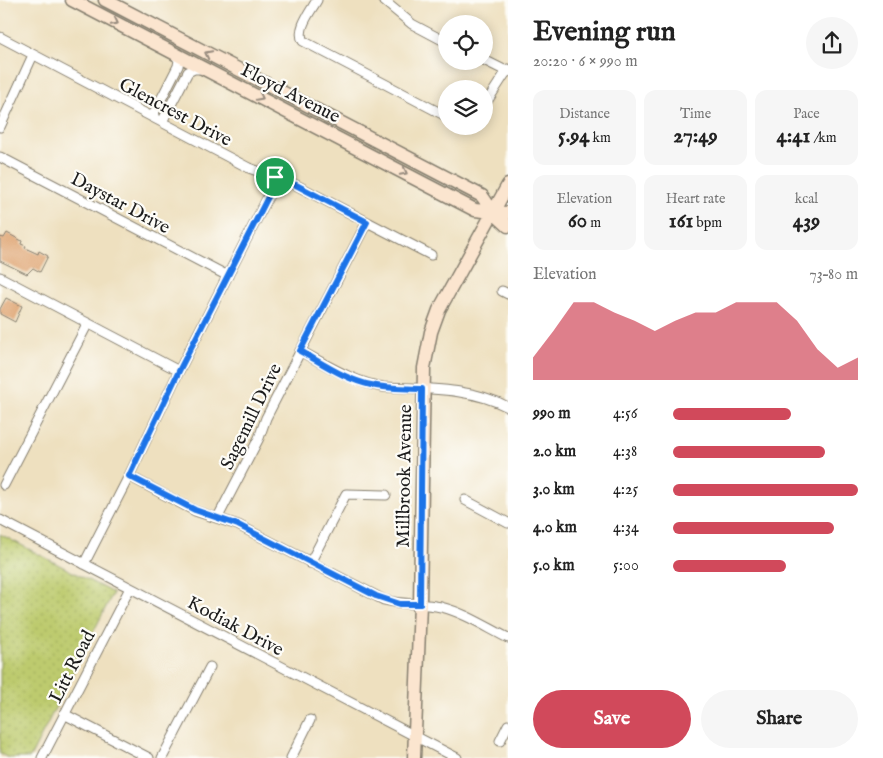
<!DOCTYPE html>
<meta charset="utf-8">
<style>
body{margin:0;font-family:"IM FELL English",serif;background:#f6f6f6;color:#222;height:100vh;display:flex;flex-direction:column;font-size:19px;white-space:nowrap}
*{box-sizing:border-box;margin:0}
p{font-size:16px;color:#767676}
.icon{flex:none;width:28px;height:28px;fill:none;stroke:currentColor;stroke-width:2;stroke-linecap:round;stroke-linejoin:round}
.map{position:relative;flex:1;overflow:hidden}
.side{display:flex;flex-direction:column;background:#fff;width:375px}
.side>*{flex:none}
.fabs{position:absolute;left:438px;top:15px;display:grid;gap:10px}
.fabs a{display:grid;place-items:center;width:55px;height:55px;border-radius:50%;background:#fff;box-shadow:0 2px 12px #0003;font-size:25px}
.pin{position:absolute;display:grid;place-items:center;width:42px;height:42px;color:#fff;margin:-21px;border:2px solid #fff;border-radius:50%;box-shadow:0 1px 5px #0007}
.round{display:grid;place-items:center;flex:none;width:52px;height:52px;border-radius:26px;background:#f6f6f6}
.overview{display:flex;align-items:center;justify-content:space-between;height:85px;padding:0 25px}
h1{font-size:28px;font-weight:700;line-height:38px}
.stats{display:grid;grid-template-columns:repeat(3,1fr);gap:8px;height:85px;padding:5px 25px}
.stats div{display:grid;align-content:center;border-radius:12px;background:#f6f6f6;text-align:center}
.stats b{font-size:21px;font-weight:700}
.stats small{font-size:14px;font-weight:400}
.stats p{font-size:14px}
.chart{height:140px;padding:10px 25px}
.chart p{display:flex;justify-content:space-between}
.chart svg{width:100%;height:90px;margin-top:5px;fill:#d1495b;opacity:.7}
.button{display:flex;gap:10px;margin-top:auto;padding:10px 25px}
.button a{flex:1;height:58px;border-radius:30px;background:#d1495b;color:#fff;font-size:20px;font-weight:700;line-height:58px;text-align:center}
.button a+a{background:#f6f6f6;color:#222}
ul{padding:0 25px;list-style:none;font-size:16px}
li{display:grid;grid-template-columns:80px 60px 1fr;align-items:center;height:38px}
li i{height:12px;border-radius:6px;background:#d1495b}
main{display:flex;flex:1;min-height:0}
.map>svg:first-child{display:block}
.grass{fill:url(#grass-dots);stroke:#6c7445}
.building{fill:#db9a62}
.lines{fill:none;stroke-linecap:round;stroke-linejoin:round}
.street-casing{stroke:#857e6e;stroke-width:11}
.secondary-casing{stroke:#857e6e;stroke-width:15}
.street{stroke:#fff;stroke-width:9}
.secondary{stroke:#fbe5cf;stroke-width:12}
.oneway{stroke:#978b7e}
.route-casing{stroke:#fff;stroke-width:10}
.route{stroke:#1a73e8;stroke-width:6}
.labels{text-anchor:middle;stroke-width:4.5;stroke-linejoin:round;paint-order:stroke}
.street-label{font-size:19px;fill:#1c1c1c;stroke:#fdfcf7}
</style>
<main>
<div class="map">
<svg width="508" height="758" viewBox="0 0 508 758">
<defs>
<pattern id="grass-dots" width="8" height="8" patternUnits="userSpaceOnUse" patternTransform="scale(1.25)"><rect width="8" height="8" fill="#bdcb6e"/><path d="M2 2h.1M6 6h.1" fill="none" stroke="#a2ae5f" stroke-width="1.8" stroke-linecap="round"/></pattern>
</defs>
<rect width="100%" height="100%" fill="#fdfcf7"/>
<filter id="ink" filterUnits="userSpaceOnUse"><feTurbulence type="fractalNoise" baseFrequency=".02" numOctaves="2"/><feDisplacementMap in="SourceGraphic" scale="10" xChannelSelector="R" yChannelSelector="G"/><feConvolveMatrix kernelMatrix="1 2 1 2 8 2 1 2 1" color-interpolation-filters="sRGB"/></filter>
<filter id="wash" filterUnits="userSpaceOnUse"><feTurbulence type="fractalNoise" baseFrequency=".0096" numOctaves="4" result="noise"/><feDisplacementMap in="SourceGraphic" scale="20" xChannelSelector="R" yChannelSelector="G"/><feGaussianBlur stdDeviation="1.12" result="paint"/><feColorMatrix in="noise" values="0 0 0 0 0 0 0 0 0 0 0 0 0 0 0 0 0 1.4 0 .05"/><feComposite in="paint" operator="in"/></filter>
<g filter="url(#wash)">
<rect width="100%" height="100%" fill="#eee0bf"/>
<!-- grass -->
<path class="grass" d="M0 534 113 593 30 758H9L0 754Z"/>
<g id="blocks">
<!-- building -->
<path class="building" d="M7 233 22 241 21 244 26 246 25 248 38 254 39 251 48 256 40 272 33 268 27 274 0 261V237L4 238Z
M6 298 22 306 15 322 0 314V309Z"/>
</g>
</g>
<g filter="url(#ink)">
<use href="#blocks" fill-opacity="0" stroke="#857e6e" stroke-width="1"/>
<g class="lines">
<defs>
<path id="street" d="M317 0C311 11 296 29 303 41L446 116
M383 0 412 24 446 42
M0 37 249 168 296 185 431 255
M484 60 508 72
M484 106 508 69
M152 117 178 66 179 60 173 52
M162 122 188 72 194 69H203
M0 127 33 55
M0 157 228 276
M0 277 179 371
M502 291 508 294
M300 351C327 365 353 382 383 387 425 389 470 387 508 407
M129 476 195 511 238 525 384 600C403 605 422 603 441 607 465 613 486 627 508 638
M4 485 88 323
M465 500 508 523
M218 517 259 438 266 418 367 222
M0 520 457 758
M310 563 346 494 386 495
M84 564 129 476 179 371 268 197 275 177
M64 714 149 758
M500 741 508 725
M42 758 130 588
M162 758 210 667
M291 758 310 720"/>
<path id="secondary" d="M72 0 475 210 493 212 508 226
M105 0 482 196 493 212 508 213
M414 758 420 604 424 368 431 332 439 310 508 185"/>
</defs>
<!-- street casing -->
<use href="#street" class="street-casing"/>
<!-- secondary casing -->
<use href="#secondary" class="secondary-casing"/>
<!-- street -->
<use href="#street" class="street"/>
<!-- secondary -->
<use href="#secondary" class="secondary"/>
</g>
<!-- one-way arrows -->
<defs><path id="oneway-chevron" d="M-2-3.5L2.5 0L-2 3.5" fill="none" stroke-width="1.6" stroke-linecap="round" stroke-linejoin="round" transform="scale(1.25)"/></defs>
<g class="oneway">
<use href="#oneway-chevron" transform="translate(115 22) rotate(27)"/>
<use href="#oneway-chevron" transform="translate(208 54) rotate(-153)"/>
<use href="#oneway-chevron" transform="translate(260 97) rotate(27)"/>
<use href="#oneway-chevron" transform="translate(404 172) rotate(28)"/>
</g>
</g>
<g class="lines" filter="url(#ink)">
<defs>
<path id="route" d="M275 177 296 185 367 222 300 351C322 363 346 380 371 385 388 389 405 388 422 389L420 604H400L376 596 238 525 195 510 129 476 179 371 268 197Z"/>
</defs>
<!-- route casing -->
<use href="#route" class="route-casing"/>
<!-- route -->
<use href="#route" class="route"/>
</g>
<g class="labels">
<!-- street labels -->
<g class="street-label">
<text transform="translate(291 92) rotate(27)" y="7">Floyd Avenue</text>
<text transform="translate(176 111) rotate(28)" y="7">Glencrest Drive</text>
<text transform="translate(121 202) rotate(28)" y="7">Daystar Drive</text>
<text transform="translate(250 416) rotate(-64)" y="7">Sagemill Drive</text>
<text transform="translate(403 476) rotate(-89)" y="7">Millbrook Avenue</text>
<text transform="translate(236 625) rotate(28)" y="7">Kodiak Drive</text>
<text transform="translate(71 666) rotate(-63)" y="7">Litt Road</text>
</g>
</g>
</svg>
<div class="fabs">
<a><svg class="icon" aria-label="locate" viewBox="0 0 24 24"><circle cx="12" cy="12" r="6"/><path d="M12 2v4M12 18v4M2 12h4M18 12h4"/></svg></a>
<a><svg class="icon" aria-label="layers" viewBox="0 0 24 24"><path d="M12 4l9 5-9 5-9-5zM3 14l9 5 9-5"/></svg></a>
</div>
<div class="pin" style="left:275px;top:177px;background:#1e9e55"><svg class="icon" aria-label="arrive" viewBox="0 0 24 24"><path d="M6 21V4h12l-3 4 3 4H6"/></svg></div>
</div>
<section class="side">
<div class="overview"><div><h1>Evening run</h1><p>20:20 · 6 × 990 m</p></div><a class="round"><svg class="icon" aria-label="share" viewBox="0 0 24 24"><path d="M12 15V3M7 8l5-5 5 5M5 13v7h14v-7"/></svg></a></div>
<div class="stats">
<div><p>Distance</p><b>5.94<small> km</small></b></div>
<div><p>Time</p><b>27:49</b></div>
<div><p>Pace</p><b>4:41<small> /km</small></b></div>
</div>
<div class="stats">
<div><p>Elevation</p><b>60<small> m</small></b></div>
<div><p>Heart rate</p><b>161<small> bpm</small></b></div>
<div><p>kcal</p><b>439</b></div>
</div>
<div class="chart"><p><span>Elevation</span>73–80 m</p>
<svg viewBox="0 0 160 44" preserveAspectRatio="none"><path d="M0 44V33L10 20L20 6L30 6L40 11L50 15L60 20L70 15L80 11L90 11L100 6L110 6L120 6L130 15L140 29L150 38L160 33V44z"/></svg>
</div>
<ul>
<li><b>990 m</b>4:56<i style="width:64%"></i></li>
<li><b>2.0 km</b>4:38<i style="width:82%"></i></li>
<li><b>3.0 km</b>4:25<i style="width:100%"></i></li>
<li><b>4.0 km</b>4:34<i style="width:87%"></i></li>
<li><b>5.0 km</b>5:00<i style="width:61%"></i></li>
</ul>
<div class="button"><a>Save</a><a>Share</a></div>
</section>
</main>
